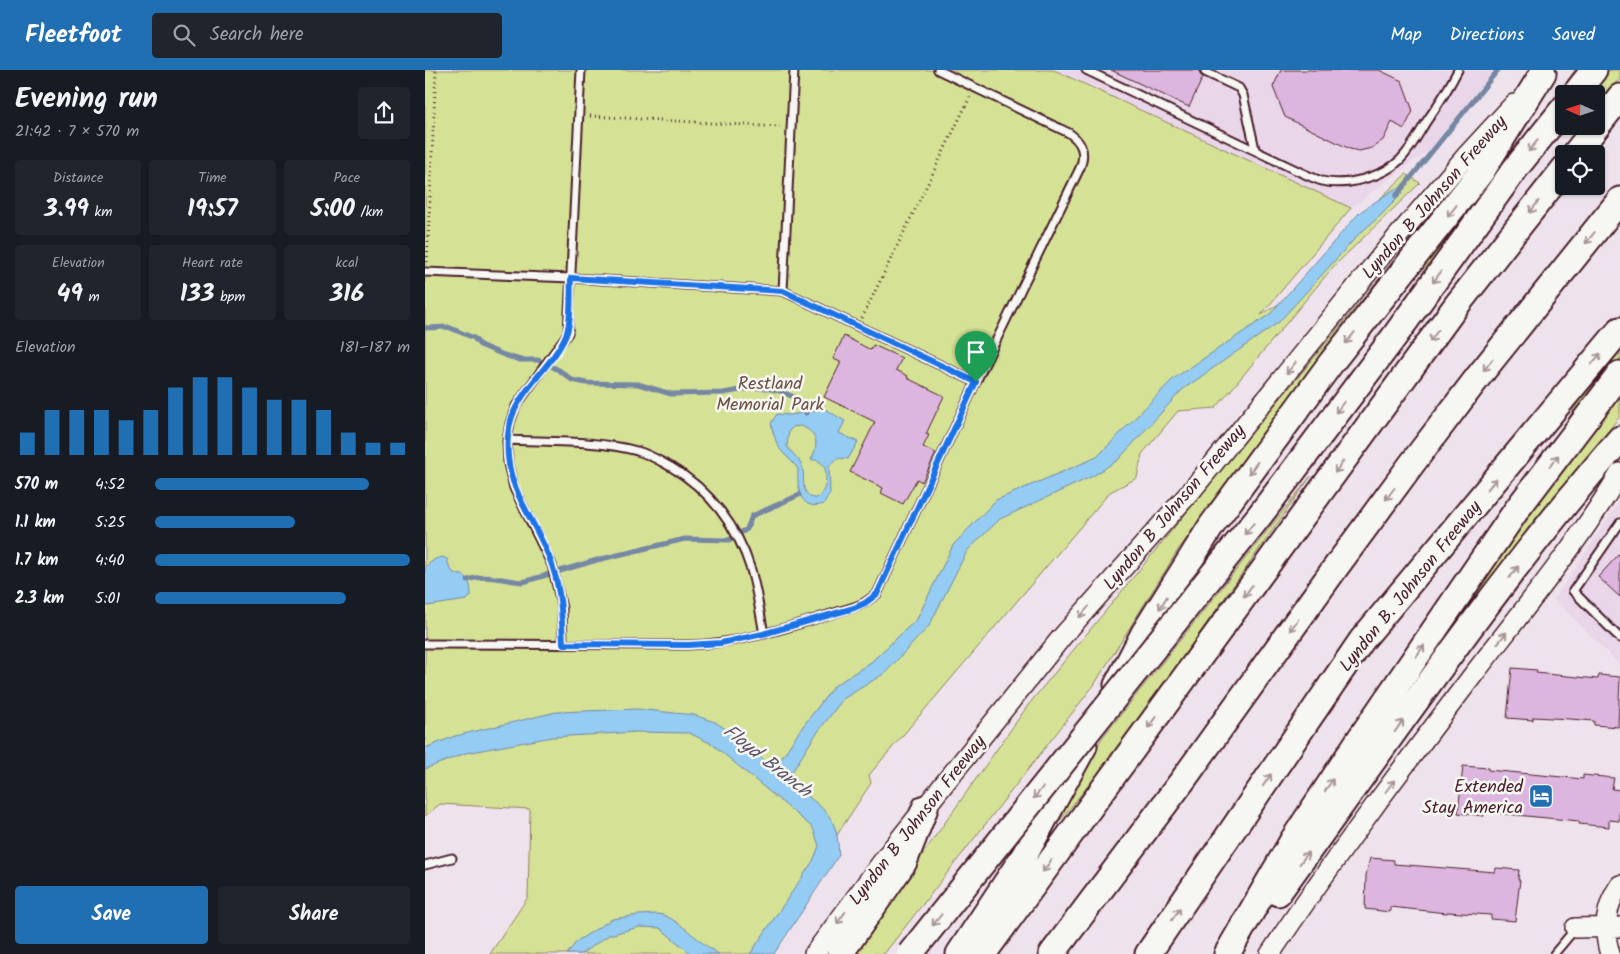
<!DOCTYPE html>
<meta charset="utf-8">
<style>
body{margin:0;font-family:Kalam,sans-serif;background:#20242c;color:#f1f3f6;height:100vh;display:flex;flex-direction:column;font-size:19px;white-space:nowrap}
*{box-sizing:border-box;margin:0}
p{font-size:16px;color:#9ea1a6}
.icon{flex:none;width:28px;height:28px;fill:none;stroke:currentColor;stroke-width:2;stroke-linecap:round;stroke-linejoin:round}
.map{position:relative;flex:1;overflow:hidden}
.side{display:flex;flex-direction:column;background:#171b24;width:425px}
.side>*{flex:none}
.needle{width:32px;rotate:273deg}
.tools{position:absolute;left:1130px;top:15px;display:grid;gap:10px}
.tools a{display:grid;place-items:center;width:50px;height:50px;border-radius:5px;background:#171b24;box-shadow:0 1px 4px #0004;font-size:25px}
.pin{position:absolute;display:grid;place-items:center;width:42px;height:42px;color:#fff;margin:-51px -21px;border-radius:50% 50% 50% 0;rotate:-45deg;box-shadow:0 0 5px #0007}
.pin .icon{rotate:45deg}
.round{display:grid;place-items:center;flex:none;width:52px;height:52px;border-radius:5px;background:#20242c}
.headline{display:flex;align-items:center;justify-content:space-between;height:85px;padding:0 15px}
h1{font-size:28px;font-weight:700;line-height:38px}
.stats{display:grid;grid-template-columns:repeat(3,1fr);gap:8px;height:85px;padding:5px 15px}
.stats div{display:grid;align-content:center;border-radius:5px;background:#20242c;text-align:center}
.stats b{font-size:25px;font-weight:700}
.stats small{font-size:14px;font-weight:400}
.stats p{font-size:14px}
.chart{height:140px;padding:10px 15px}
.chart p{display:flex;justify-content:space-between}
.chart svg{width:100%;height:90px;margin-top:5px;stroke:#1f6fb2;stroke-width:6}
.button{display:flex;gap:10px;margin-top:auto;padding:10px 15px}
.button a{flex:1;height:58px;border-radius:5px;background:#1f6fb2;color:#fff;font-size:20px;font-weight:700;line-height:58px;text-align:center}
.button a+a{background:#20242c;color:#f1f3f6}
ul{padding:0 15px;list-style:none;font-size:16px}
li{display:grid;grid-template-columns:80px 60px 1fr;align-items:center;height:38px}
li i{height:12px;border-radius:6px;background:#1f6fb2}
header{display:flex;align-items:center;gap:30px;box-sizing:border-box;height:70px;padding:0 25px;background:#1f6fb2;color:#fff}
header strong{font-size:24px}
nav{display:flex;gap:28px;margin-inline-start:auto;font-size:18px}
.search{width:350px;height:45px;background:#20242c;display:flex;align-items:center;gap:12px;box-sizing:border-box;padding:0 18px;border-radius:5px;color:#9ea1a6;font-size:19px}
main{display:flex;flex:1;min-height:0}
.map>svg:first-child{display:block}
.built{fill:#e9d6e8}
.green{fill:#d5e295;stroke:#908060}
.water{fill:#94ccf3;stroke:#7687a3;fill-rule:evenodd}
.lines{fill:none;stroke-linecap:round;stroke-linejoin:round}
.stream{stroke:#7687a3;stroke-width:5}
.building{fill:#ddb6df;stroke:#4a1f2b}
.lane-casing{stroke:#4a1f2b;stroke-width:11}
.secondary-casing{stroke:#4a1f2b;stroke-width:22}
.highway-casing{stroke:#4a1f2b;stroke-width:29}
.path{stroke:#4a1f2b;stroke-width:3;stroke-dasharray:1 4;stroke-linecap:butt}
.lane{stroke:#f6f6f2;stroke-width:7}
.secondary{stroke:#f6f6f2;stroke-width:19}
.highway{stroke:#f6f6f2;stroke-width:25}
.highway-bridge-casing{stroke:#4a1f2b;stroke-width:29;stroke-linecap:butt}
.highway-bridge{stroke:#f6f6f2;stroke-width:25}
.oneway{stroke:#a99598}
.route-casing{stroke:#fff;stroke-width:10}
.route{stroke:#1a73e8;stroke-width:6}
.labels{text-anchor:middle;stroke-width:5;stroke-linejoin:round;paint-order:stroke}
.street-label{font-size:18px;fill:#4a1f2b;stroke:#f6f6f2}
.park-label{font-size:18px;fill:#6d5046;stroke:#f6f6f2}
.poi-label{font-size:18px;fill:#4a1f2b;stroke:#f6f6f2;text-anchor:end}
.water-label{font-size:19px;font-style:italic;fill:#605367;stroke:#f6f6f2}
</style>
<header>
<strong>Fleetfoot</strong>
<div class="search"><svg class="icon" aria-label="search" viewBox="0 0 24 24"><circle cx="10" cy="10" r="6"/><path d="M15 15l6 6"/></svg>Search here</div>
<nav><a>Map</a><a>Directions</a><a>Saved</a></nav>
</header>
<main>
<section class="side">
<div class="headline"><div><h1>Evening run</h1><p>21:42 · 7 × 570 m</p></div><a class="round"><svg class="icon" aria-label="share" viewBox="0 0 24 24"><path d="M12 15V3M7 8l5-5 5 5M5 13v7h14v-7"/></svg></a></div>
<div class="stats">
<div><p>Distance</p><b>3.99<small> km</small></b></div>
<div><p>Time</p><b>19:57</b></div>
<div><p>Pace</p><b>5:00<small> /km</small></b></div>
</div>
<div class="stats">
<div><p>Elevation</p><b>49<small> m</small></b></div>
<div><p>Heart rate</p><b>133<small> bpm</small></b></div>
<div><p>kcal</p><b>316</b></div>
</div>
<div class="chart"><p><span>Elevation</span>181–187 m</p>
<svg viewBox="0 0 160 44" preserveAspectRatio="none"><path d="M5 44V33M15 44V22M25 44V22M35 44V22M45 44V27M55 44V22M65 44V11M75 44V6M85 44V6M95 44V11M105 44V17M115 44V17M125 44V22M135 44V33M145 44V38M155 44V38"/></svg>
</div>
<ul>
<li><b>570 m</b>4:52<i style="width:84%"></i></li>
<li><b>1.1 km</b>5:25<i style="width:55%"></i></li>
<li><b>1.7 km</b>4:40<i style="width:100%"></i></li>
<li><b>2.3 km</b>5:01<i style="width:75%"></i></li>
</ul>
<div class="button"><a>Save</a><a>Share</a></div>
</section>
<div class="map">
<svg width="1195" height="884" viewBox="0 0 1195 884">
<rect width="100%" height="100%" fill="#eee3ec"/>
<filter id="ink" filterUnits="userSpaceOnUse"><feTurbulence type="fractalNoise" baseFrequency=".02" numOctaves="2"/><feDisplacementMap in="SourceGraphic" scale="10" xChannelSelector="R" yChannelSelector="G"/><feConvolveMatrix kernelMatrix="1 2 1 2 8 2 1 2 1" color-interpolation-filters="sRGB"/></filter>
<g filter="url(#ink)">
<!-- built -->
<path class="built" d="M629 0H1068L1050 30 1012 74 926 138Z
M1195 431V595L1129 529Z"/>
<!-- green -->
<path class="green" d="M0 0H629L926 138 836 245 879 218 909 172 981 104 995 113 908 197 791 338 753 341 717 384 712 408 685 422 444 705 446 713 334 884H65L103 827 105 739 15 734 0 746Z
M1150 0H1195V9L1171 31V24H1139V56H1144L1002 209 997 198 1096 76Z
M953 210 753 480 669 615 459 884H427L604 634Z
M1195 265V346L993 605 1179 288Z
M886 406 692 680 628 759 677 668Z"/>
<!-- water -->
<path class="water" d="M971 118 978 123 954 147 934 164 854 252 757 320 693 390 668 406 575 449 542 481 504 556 460 603 418 629 389 667 367 702 365 711C377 723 402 738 408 753 413 763 413 775 414 785L349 884H325L388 791 394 776 388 758 287 674 264 663 212 662 127 667 41 683 0 699V678L30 666 131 642 212 639 269 645 290 652 305 662 341 692H354L375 660 409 616 446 592 492 549 528 475 571 430 672 387 748 309 845 244 935 142Z
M400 339 420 351 414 363 433 372 423 389C414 387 410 389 404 397L405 423 399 434C374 442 372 418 373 399 369 393 364 389 359 384 351 375 348 364 346 353L352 344 365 345ZM376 356C393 363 394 374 386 390 409 387 402 430 389 428 373 424 382 404 376 394 373 387 366 383 362 376L364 361 368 357Z
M18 487 22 489C25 500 27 505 39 505 45 511 46 518 46 526L42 530 2 536H0V497L10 489Z
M214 845C221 845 231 843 238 845 254 850 277 875 294 884H266L235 858 214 857 184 865 156 884H142L152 871 187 849Z"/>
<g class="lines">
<!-- stream -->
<path class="stream" d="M971 126 1073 0
M0 258 23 257 49 268 55 275 79 285 95 290H113L134 300 147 310 161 313 213 314 246 324 298 323 328 318H341L355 321 371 328 381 343
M43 510C60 503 81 511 98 512L172 490 260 469 304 470 322 459 327 446 374 425"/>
</g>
<!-- building -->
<path class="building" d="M686 0H775V5L778 7 764 37Z
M856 0H954L977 11 988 41 979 59 967 52 958 70 947 78 934 81 925 79 860 47 848 17Z
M419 266 446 280 448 275 477 288 471 300 483 306 482 308 519 326 501 364 504 365 498 377 511 383 497 412 492 409 478 434 456 423 458 418 425 402 450 352 399 327 416 292 408 289Z
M1195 483V527L1173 507Z
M1087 598 1112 600 1111 603 1173 609 1174 605 1195 607 1193 657 1169 655V651L1145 649 1108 647V650L1082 648Z
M1038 696 1063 698V700L1158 709V705L1189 708 1187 719 1195 720 1194 751 1184 750V757L1154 754V751L1059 742V746L1033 743Z
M945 788 969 790V794L1070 802 1071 798 1094 800 1093 810H1095L1090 851 1066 849V845L1022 842V843L965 837V842L940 839 941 805Z"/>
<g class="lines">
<defs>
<path id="lane" d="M661 0 875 102C882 105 890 109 897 111 920 117 958 107 975 90 986 79 993 65 1001 52 1013 35 1024 18 1033 0
M780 2 814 18 818 25 830 79
M0 202 146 208 358 221 551 312
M358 221 369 0
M82 370 85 353 91 336 143 263 156 0
M1195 453 1148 521 1195 568
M0 574 263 575C320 574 375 553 429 537L439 533 452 524 551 312 655 98C661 83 657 72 644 63L513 0
M138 574 137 538 127 495 89 418 83 394 82 370C122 372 174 370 212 381 224 384 235 391 246 397 284 419 313 457 326 500 332 521 335 543 339 564
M0 795 27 788
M1129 884 1150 859"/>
<path id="secondary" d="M1150 858 1195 857
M389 884 466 780 636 568 767 420 961 180 1042 85 1089 34
M845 884C909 788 978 697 1048 605 1099 539 1152 475 1195 403
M1185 884C1177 860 1181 835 1195 815"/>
<path id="highway" d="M1150 24 1169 0
M1150 84 1195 27
M875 392 969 267 1090 99 1139 38
M692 615 719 563 787 455 906 293 1056 102 1118 3
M853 823C964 670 1071 512 1195 369
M415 884 479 792 500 738
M534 884 599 786 659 676
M558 884 1031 236 1139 99
M627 884 758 710 908 501 986 395 1053 307 1195 130
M723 884 937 570 1195 260
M802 884 868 770 934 670 1093 438 1195 304"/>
</defs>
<!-- lane casing -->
<use href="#lane" class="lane-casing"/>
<!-- secondary casing -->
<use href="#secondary" class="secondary-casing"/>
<!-- highway casing -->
<use href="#highway" class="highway-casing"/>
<!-- path -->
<path class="path" d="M165 46 355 57
M2 192 11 0
M437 248 545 27"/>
<!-- lane -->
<use href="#lane" class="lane"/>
<!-- secondary -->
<use href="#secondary" class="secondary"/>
<!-- highway -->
<use href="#highway" class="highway"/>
<defs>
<path id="highway-bridge" d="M485 884 835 445 875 392"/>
</defs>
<!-- highway-bridge casing -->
<use href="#highway-bridge" class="highway-bridge-casing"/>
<!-- highway-bridge -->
<use href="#highway-bridge" class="highway-bridge"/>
</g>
<!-- one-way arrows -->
<defs><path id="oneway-shaft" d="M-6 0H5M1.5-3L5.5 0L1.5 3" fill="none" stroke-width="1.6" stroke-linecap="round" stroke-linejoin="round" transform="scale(1.25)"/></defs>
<g class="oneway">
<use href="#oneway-shaft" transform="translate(1108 76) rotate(129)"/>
<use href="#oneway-shaft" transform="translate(1109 137) rotate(128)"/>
<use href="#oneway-shaft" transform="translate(1027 141) rotate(128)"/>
<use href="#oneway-shaft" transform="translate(1165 168) rotate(129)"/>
<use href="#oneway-shaft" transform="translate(1012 207) rotate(126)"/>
<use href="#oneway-shaft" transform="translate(1009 266) rotate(126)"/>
<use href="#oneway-shaft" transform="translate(925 268) rotate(129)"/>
<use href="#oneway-shaft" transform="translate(1171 289) rotate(-50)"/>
<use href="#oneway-shaft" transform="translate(1063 295) rotate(129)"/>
<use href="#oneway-shaft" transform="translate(866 298) rotate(129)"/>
<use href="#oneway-shaft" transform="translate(915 337) rotate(127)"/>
<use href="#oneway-shaft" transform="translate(1129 391) rotate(-53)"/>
<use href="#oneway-shaft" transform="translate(914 397) rotate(126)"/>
<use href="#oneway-shaft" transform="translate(828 398) rotate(126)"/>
<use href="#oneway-shaft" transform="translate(1067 414) rotate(-50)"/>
<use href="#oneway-shaft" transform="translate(965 424) rotate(127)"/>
<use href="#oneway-shaft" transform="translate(824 459) rotate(129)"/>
<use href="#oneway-shaft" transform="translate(1089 502) rotate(-52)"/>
<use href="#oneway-shaft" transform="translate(823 521) rotate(126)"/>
<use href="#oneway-shaft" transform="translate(738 533) rotate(122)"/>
<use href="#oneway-shaft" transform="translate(659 542) rotate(131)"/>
<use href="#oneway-shaft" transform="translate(869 555) rotate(126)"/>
<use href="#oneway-shaft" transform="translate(1077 568) rotate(-52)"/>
<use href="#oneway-shaft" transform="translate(995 581) rotate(-55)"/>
<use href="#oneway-shaft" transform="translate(727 652) rotate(126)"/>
<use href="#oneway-shaft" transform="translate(974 656) rotate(-54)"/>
<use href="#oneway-shaft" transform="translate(842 710) rotate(-56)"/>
<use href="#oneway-shaft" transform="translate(904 715) rotate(-57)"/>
<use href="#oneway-shaft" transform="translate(965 716) rotate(-53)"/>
<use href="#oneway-shaft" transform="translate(613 723) rotate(129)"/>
<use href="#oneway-shaft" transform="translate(879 788) rotate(-54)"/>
<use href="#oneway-shaft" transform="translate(622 796) rotate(126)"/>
<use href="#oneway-shaft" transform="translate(751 844) rotate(-56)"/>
<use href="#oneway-shaft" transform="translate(416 848) rotate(126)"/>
<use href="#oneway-shaft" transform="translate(512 850) rotate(129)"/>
</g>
</g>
<g class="lines" filter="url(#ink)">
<defs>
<path id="route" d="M146 208 358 221 551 312 452 524 440 533 429 538 338 564 296 573 263 575 138 574C137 547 136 521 127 495 111 447 78 421 83 365 86 324 126 300 141 265 147 251 145 224 146 208Z"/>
</defs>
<!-- route casing -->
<use href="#route" class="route-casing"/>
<!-- route -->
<use href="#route" class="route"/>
</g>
<!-- icons -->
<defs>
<symbol id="hotel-square" viewBox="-11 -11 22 22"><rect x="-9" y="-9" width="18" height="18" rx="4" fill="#1f6fb2" stroke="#f6f6f2"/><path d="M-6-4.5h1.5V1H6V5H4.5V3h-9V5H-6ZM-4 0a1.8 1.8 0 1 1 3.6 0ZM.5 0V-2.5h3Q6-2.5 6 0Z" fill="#fff"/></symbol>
</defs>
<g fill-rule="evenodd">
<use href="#hotel-square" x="1102" y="712" width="28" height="28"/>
</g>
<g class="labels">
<!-- street labels -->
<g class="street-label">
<text transform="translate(1009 127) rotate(-49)" y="6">Lyndon B Johnson Freeway</text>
<text transform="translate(749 437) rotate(-50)" y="6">Lyndon B Johnson Freeway</text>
<text transform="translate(985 516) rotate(-51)" y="6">Lyndon B. Johnson Freeway</text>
<text transform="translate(492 750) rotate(-52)" y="6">Lyndon B Johnson Freeway</text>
</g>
<!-- park labels -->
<g class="park-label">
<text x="345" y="319">Restland<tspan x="345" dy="21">Memorial Park</tspan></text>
</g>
<!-- poi labels -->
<g class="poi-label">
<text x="1098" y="722">Extended<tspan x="1098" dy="21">Stay America</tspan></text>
</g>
<!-- water labels -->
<g class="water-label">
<text transform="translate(343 690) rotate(38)" y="7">Floyd Branch</text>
</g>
</g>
</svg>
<div class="tools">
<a><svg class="needle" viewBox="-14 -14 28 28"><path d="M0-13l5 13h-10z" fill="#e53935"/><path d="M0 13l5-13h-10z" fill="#9ea1a6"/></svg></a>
<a><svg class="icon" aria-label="locate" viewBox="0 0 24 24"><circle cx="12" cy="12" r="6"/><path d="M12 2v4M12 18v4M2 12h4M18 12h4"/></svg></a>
</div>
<div class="pin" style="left:551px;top:312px;background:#1e9e55"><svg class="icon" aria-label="arrive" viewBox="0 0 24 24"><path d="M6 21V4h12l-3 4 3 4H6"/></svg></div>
</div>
</main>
